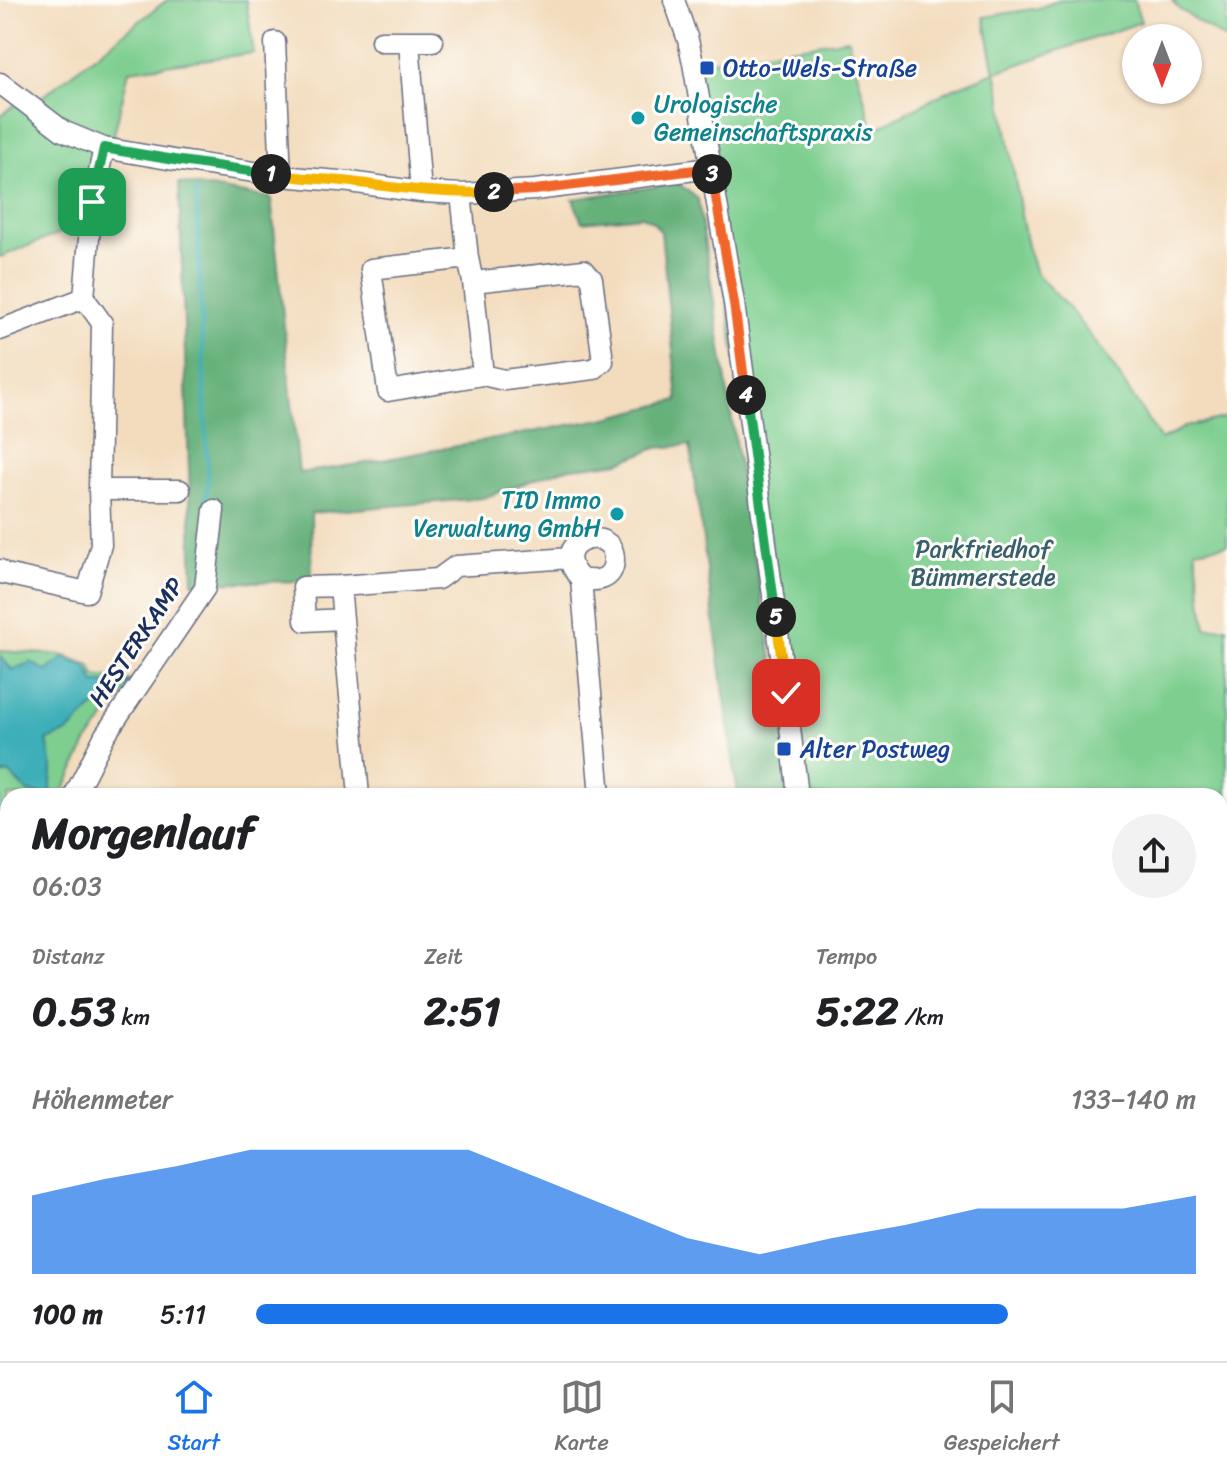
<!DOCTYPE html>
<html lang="de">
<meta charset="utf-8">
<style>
body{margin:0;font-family:Sriracha,sans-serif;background:#f2f2f2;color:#202124;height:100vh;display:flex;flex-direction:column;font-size:30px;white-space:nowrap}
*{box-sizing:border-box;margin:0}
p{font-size:26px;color:#757577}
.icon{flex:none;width:44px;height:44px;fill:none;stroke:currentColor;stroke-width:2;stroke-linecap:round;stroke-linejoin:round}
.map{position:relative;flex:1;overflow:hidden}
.drawer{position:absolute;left:0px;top:788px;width:1228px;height:574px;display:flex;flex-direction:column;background:#fff;border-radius:24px 24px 0 0;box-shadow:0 2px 6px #0004}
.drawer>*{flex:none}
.needle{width:52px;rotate:180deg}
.buttons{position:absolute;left:1122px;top:24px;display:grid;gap:16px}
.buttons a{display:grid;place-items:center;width:80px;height:80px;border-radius:50%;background:#fff;box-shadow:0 2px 6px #0004;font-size:40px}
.pin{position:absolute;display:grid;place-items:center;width:68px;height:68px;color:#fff;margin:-34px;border-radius:16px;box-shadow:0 4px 12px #0006}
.km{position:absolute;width:40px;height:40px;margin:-20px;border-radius:50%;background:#222;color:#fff;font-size:22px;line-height:40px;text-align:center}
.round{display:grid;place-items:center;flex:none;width:84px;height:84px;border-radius:42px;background:#f2f2f2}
.summary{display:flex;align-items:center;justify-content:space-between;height:136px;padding:0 32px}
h1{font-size:44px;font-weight:800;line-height:60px}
.metrics{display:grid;grid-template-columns:repeat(3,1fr);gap:12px;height:136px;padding:8px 32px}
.metrics div{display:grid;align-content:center}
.metrics b{font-size:40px;font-weight:800}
.metrics small{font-size:22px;font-weight:400}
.metrics p{font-size:22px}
.chart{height:224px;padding:16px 32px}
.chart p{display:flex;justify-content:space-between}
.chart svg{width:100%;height:144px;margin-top:8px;fill:#1a73e8;opacity:.7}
ul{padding:0 32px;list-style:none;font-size:26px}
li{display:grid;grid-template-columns:128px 96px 1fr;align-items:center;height:60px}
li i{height:20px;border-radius:10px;background:#1a73e8}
.tab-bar{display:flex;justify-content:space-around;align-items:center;height:112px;border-top:2px solid #e0e0e0;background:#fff;font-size:22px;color:#757577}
.tab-bar a{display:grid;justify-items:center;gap:4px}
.tab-bar .selected{color:#1a73e8}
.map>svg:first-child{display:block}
.green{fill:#7dce8f;stroke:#4c7e76;stroke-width:2}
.forest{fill:#66b17a;stroke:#40706c;stroke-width:2}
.water{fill:#3eafb8;stroke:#2c6f8b;stroke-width:2}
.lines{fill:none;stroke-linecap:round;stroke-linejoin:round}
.stream{stroke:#3eafb8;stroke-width:4}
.minor-casing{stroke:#676c7f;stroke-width:23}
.minor{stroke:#fff;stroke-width:20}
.split-1-casing{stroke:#fff;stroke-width:16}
.split-2-casing{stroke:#fff;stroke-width:16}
.split-3-casing{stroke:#fff;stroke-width:16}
.split-4-casing{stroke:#fff;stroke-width:16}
.split-5-casing{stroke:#fff;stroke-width:16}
.split-6-casing{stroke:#fff;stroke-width:16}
.split-1{stroke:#22a559;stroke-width:10}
.split-2{stroke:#f5b400;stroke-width:10}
.split-3{stroke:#f0652b;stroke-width:10}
.split-4{stroke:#f0652b;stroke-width:10}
.split-5{stroke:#22a559;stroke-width:10}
.split-6{stroke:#f5b400;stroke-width:10}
.transit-dot{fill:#1a4fb4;stroke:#fdfcf7;stroke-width:3}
.culture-dot{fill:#0f9aa8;stroke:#fdfcf7;stroke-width:3}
.labels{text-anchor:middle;stroke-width:6;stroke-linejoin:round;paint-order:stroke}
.transit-label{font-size:24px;fill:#164399;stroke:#fdfcf7;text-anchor:start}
.culture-label{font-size:24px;fill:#0d838f;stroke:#fdfcf7;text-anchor:start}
.park-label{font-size:24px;fill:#385f6d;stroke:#fdfcf7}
.street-label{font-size:24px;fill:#1b2f5e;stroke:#fdfcf7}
</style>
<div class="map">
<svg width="1227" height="1361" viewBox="0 0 1227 1361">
<rect width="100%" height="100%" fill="#fdfcf7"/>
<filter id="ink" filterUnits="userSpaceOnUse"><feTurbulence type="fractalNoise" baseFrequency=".0125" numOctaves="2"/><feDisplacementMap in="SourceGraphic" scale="16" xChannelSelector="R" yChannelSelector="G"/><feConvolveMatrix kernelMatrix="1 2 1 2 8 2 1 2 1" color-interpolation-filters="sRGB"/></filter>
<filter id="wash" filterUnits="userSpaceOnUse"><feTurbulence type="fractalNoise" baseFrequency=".006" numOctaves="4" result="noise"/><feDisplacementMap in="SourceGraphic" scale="32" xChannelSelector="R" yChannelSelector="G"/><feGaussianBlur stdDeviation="1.8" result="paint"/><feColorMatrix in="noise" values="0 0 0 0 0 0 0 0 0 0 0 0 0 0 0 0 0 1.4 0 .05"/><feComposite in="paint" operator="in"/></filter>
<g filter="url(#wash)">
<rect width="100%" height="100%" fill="#f3dcbd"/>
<!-- green -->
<path class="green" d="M167 0H246L254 53 129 70 113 139 104 148 92 202 61 233 0 257V116L21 100 30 106Z
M1060 0H1134L1141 22 996 72 1001 95 1021 215 1027 246 1036 273 1071 311 1107 357 1161 440 1185 427 1227 417V545L1195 550 1206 628 1227 627V1361H1063L1059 1354H1220V796H798L693 63 848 39 873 130 954 88 995 72 984 17 1039 8Z
M1172 0H1227V41L1179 9Z
M0 651 62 655 90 665 95 676 134 681 88 741 61 796H50L52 769 47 740 68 732 93 708 117 694 129 682 95 683 46 671 12 670 0 656Z
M9 773 28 792 46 796H8V960L0 932V775Z
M872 1354H1035L1027 1361H873Z"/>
<!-- forest -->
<path class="forest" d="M179 183 271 198 299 473 360 464 607 418 678 400 661 232 653 222 642 216 582 222 573 199 678 183 698 199 744 498 796 796H738L690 445 656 448 620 462 564 469 483 498 311 513 312 581 193 583Z"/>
<!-- water -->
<path class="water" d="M0 656 12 670 31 662 46 671 63 658 86 666 95 683 130 682 117 694 93 708 68 732 47 740 52 769 50 796 28 792 9 773 0 775Z
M1225 850H1227V927L1220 916V853Z"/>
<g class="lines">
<!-- stream -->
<path class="stream" d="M196 191 208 481 206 503"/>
</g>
</g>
<g filter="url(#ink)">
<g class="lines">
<defs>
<path id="minor" d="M674 0 688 40 693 63 734 303 786 693 798 796
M381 41H433
M275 42 281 176
M409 42 421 192
M0 83 63 131 104 148 174 160 281 176 350 182 421 192 461 194 535 190 711 168
M461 194 468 258 371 269 388 391 483 375 504 380 594 369 603 361 592 279 584 270 473 282 468 258
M473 282 483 375
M0 330 84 298
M99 490H180
M0 570 1 573 87 592 101 545 99 490 102 323 84 298 92 202 104 148
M581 579C596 582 613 581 614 560 615 521 544 541 581 579L600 796
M340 586 438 579 456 566 570 558
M342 619 305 621 303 587 340 586 359 796
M74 796 105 735 205 588 214 510
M303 1354 308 1361
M872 1354 873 1361
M531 1361 534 1354"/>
</defs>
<!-- minor casing -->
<use href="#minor" class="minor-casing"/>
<!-- minor -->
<use href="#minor" class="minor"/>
</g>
</g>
<g class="lines" filter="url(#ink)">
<defs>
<path id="split-1" d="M92 202 104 148 174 160 271 174"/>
<path id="split-2" d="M271 174C298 178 325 179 352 182 400 188 445 195 494 192"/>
<path id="split-3" d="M494 192 535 190 711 168 712 174"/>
<path id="split-4" d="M712 174 734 303 746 395"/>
<path id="split-5" d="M746 395 776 617"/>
<path id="split-6" d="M776 617 786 693"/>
</defs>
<!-- split-1 casing -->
<use href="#split-1" class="split-1-casing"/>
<!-- split-2 casing -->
<use href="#split-2" class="split-2-casing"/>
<!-- split-3 casing -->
<use href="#split-3" class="split-3-casing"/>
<!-- split-4 casing -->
<use href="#split-4" class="split-4-casing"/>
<!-- split-5 casing -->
<use href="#split-5" class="split-5-casing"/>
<!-- split-6 casing -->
<use href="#split-6" class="split-6-casing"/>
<!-- split-1 -->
<use href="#split-1" class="split-1"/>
<!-- split-2 -->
<use href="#split-2" class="split-2"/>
<!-- split-3 -->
<use href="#split-3" class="split-3"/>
<!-- split-4 -->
<use href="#split-4" class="split-4"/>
<!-- split-5 -->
<use href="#split-5" class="split-5"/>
<!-- split-6 -->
<use href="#split-6" class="split-6"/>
</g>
<!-- markers -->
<g class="transit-dot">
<rect x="699" y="60" width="16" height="16" rx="4"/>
<rect x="776" y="741" width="16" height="16" rx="4"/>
</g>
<g class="culture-dot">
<circle cx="638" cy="118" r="8"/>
<circle cx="617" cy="514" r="8"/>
</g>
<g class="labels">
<!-- transit labels -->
<g class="transit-label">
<text x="723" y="76">Otto-Wels-Straße</text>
<text x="800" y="757">Alter Postweg</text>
</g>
<!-- culture labels -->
<g class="culture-label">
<text x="654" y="112">Urologische<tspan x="654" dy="28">Gemeinschaftspraxis</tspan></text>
<text x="601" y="508" text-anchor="end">TID Immo<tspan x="601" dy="28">Verwaltung GmbH</tspan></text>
</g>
<!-- park labels -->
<g class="park-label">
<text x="983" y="557">Parkfriedhof<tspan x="983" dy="28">Bümmerstede</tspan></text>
</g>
<!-- street labels -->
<g class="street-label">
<text transform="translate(136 642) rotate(-56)" y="8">HESTERKAMP</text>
</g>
</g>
</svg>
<div class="buttons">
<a><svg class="needle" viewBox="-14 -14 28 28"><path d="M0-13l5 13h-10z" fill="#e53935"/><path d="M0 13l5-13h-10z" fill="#757577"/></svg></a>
</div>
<div class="pin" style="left:92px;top:202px;background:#1e9e55"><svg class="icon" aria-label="arrive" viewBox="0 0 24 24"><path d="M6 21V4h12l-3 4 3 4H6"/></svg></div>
<div class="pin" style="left:786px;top:693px;background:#d93025"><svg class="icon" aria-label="check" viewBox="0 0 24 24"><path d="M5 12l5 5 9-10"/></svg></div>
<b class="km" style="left:271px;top:174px">1</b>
<b class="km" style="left:494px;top:192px">2</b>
<b class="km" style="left:712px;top:174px">3</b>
<b class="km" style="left:746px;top:395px">4</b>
<b class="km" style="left:776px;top:617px">5</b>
<section class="drawer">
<div class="summary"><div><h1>Morgenlauf</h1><p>06:03</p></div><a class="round"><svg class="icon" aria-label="share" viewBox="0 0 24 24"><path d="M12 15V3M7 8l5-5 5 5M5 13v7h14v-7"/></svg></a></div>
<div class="metrics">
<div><p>Distanz</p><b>0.53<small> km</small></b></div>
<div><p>Zeit</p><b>2:51</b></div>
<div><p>Tempo</p><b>5:22<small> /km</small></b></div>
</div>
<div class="chart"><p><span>Höhenmeter</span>133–140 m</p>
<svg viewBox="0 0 160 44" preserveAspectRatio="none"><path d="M0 44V20L10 15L20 11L30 6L40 6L50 6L60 6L70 15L80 24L90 33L100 38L110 33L120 29L130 24L140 24L150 24L160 20V44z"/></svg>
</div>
<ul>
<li><b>100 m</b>5:11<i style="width:80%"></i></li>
</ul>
</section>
</div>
<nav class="tab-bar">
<a class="selected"><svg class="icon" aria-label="home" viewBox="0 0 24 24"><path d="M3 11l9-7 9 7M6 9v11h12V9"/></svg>Start</a>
<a><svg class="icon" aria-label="map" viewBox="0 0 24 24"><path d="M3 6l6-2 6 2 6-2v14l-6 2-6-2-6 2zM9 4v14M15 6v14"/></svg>Karte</a>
<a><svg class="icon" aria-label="saved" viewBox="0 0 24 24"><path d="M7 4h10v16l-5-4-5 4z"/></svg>Gespeichert</a>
</nav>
